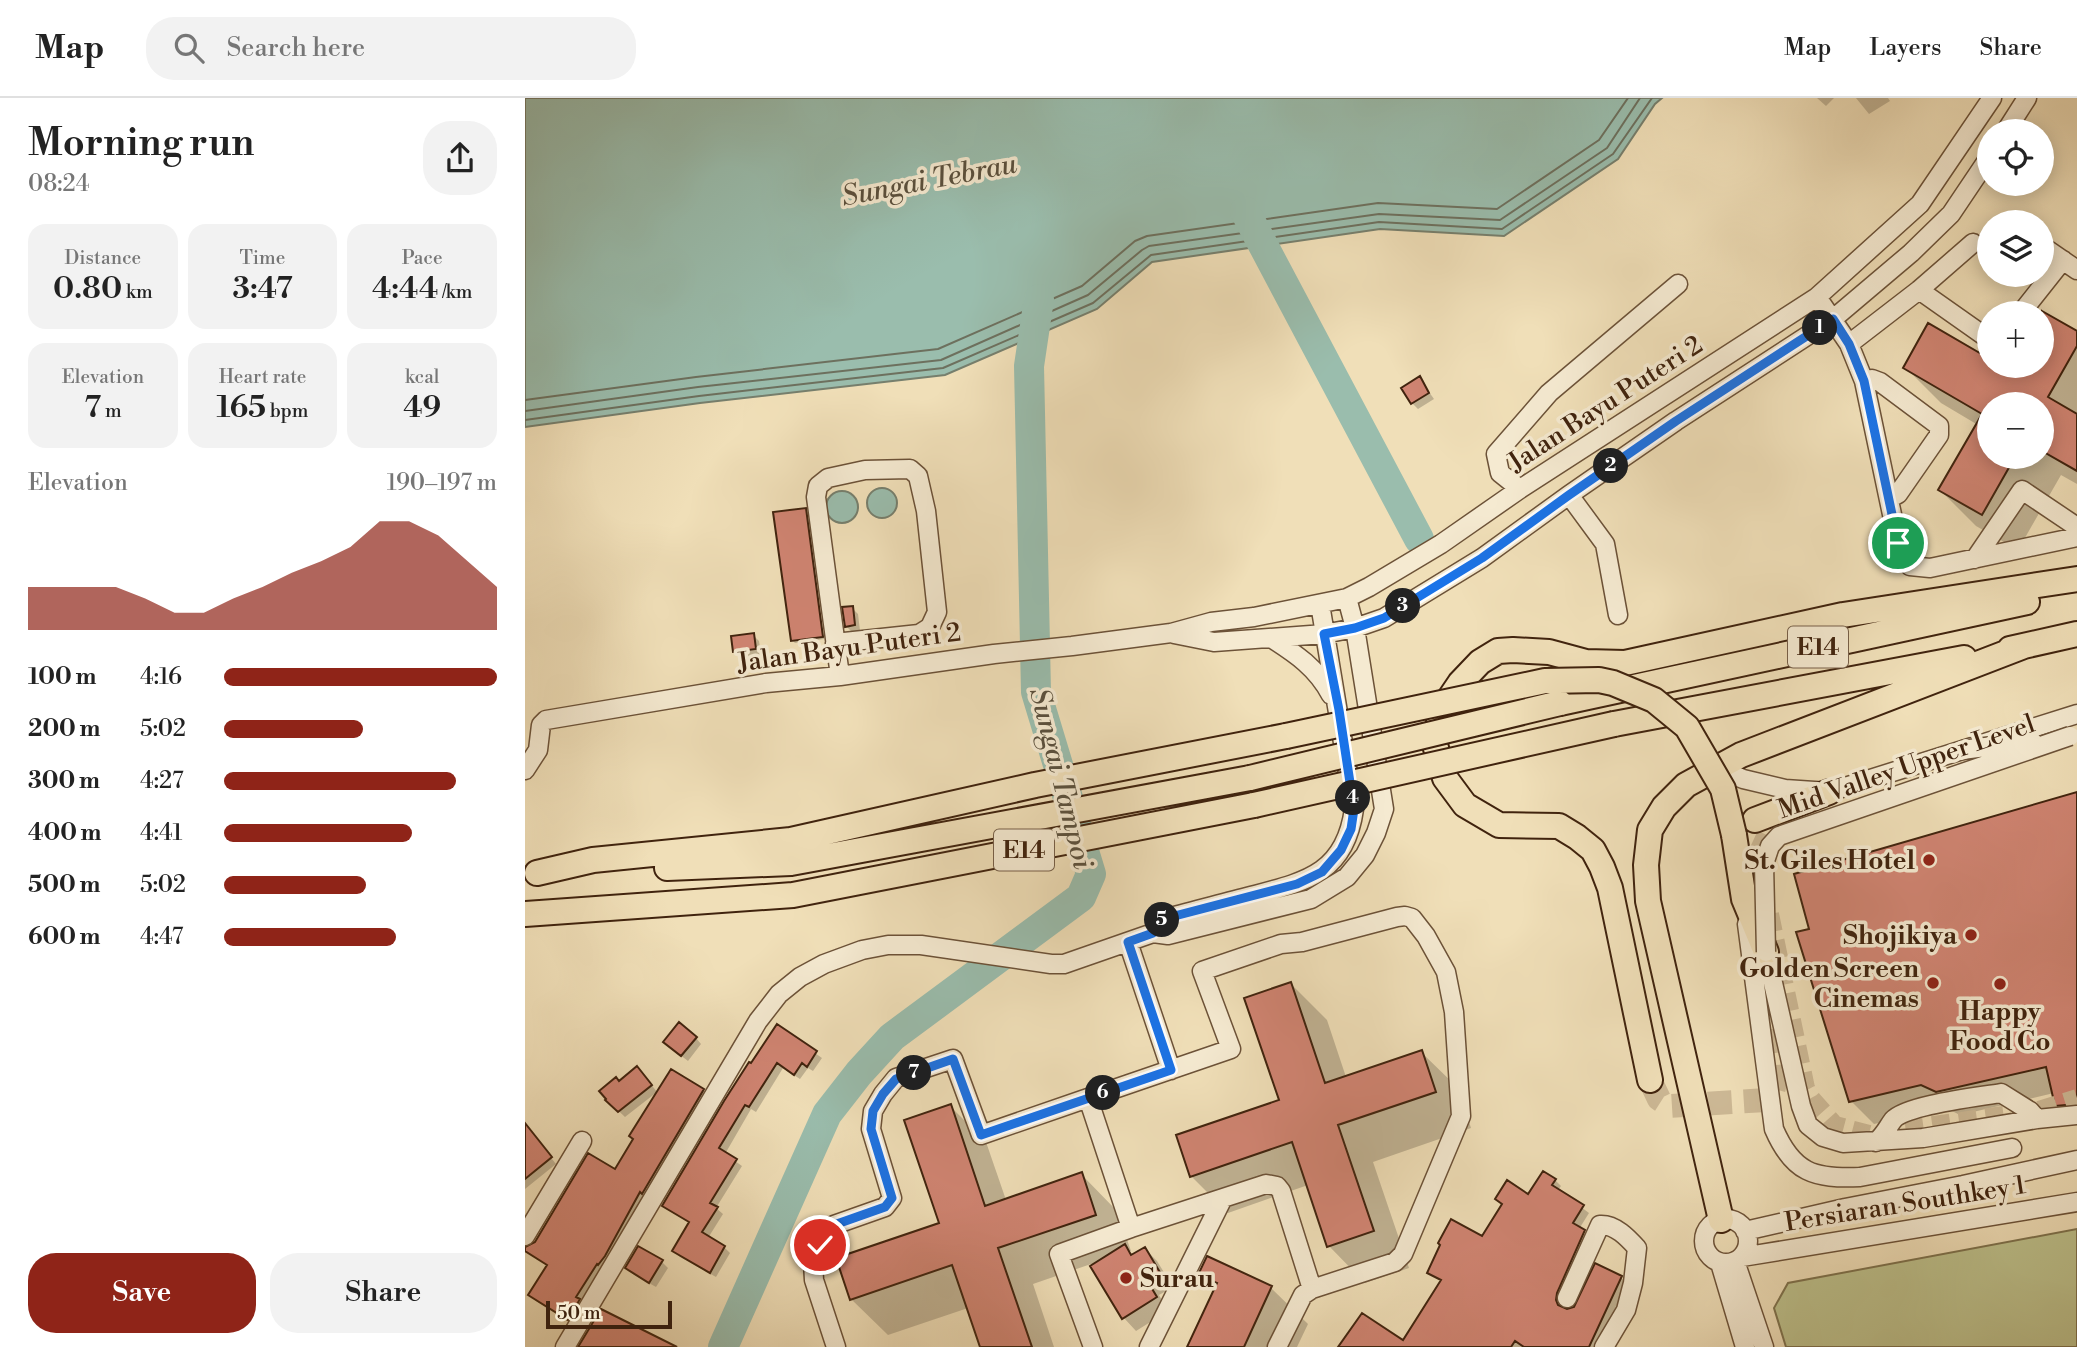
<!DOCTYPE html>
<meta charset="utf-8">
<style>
body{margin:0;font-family:"Libre Bodoni",serif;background:#f2f2f2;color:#222;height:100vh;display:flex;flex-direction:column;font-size:26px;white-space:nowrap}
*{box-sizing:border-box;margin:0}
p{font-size:23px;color:#767676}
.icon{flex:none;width:38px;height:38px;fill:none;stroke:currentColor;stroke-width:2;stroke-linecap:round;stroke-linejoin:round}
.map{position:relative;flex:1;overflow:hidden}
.panel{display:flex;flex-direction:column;background:#fff;width:525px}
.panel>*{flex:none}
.fabs{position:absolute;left:1452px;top:21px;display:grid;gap:14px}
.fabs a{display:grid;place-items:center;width:77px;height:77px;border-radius:50%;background:#fff;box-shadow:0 4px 18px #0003;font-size:35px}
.scale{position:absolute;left:21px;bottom:18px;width:126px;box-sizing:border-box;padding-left:7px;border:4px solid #40230e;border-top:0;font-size:19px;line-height:24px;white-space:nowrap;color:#40230e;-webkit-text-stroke:5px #f5ead1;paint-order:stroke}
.pin{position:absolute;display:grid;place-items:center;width:60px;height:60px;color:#fff;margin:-30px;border:4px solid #fff;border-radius:50%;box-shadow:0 2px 7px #0007}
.km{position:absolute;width:35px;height:35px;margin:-18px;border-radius:50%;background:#222;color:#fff;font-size:19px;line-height:35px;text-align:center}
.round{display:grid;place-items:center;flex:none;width:74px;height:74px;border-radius:28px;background:#f2f2f2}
.headline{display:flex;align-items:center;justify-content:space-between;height:119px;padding:0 28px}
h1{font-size:38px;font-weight:600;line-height:52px}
.metrics{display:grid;grid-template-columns:repeat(3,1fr);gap:10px;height:119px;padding:7px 28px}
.metrics div{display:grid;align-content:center;border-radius:18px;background:#f2f2f2;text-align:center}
.metrics b{font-size:30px;font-weight:600}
.metrics small{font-size:19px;font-weight:400}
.metrics p{font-size:19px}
.chart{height:196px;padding:14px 28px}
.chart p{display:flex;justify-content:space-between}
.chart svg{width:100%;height:126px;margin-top:7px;fill:#8f2418;opacity:.7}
.primary-button{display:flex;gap:14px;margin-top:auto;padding:14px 28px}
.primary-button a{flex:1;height:80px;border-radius:28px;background:#8f2418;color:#fff;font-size:28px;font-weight:600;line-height:80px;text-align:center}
.primary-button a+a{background:#f2f2f2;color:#222}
ul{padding:0 28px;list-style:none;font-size:23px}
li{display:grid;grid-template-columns:112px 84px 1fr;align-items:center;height:52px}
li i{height:18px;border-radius:9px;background:#8f2418}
header{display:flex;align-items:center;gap:42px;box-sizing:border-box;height:98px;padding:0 35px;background:#fff;border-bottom:2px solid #e0e0e0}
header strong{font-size:33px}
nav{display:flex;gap:38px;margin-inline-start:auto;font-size:24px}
.search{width:490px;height:63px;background:#f2f2f2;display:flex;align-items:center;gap:18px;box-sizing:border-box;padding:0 24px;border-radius:28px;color:#767676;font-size:26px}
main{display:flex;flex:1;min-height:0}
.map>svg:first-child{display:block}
.green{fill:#bdc18c;stroke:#7e724d;stroke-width:2}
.water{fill:#9abdad;stroke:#767f6d;stroke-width:2}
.shadow{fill:#0003;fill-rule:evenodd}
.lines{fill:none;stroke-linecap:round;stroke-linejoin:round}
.shore{stroke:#6d705e;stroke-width:2}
.river{stroke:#9abdad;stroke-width:30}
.building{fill:#d08472;stroke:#40230e;stroke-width:2}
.minor-tunnel{stroke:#cdb996;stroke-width:18;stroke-dasharray:18 9;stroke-linecap:butt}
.highway-tunnel{stroke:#cdb996;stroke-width:24;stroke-dasharray:24 12;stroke-linecap:butt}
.minor-casing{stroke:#6c5238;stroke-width:21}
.highway-casing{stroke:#40230e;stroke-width:28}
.minor{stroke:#f5ead1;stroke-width:18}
.highway{stroke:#f0dfb8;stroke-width:24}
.minor-bridge-casing{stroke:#6c5238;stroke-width:21;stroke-linecap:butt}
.highway-bridge-casing{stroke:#40230e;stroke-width:28;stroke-linecap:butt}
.minor-bridge{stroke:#f5ead1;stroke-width:18}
.highway-bridge{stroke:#f0dfb8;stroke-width:24}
.route-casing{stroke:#fff;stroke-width:14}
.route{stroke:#1a73e8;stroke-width:9}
.poi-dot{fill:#8f2418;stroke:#f5ead1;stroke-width:2.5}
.labels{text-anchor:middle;stroke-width:7;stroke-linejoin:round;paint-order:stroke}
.shield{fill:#f5ead1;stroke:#765f48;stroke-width:2}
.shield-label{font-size:24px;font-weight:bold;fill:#40230e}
.street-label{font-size:26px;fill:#40230e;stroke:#f5ead1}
.poi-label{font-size:26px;font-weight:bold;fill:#40230e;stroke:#f5ead1;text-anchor:end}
.water-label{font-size:28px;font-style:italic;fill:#5b513e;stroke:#f5ead1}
</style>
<header>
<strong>Map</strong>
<div class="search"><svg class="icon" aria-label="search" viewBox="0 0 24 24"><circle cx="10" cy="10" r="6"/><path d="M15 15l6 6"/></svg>Search here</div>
<nav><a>Map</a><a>Layers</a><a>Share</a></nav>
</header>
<main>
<section class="panel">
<div class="headline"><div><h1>Morning run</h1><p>08:24</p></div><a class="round"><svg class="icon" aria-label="share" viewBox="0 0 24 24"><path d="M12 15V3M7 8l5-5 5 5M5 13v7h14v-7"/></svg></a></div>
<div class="metrics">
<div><p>Distance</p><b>0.80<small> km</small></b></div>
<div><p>Time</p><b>3:47</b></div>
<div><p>Pace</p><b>4:44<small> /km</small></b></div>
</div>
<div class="metrics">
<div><p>Elevation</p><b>7<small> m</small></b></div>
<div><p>Heart rate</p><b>165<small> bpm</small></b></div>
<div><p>kcal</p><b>49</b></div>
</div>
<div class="chart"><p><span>Elevation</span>190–197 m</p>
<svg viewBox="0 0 160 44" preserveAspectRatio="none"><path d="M0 44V29L10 29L20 29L30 29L40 33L50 38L60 38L70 33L80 29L90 24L100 20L110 15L120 6L130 6L140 11L150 20L160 29V44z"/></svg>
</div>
<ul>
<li><b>100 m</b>4:16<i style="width:100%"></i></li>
<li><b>200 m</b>5:02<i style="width:51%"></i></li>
<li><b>300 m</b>4:27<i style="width:85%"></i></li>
<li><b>400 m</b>4:41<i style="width:69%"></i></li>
<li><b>500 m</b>5:02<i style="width:52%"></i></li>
<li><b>600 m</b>4:47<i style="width:63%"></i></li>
</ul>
<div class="primary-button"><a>Save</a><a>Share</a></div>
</section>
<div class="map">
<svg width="1552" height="1249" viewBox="0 0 1552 1249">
<rect width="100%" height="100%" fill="#f0dfb8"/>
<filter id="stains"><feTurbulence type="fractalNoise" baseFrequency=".00286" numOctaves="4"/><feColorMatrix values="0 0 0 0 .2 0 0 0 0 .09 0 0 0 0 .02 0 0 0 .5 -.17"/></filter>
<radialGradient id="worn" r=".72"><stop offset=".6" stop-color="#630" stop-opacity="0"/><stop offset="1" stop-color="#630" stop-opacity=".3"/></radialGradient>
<!-- green -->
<path class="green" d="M1552 1131V1249H1261L1249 1210 1263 1185Z"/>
<!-- water -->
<path class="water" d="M0 0H1137L1130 6 1093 61 979 138 855 131 627 164 572 211 420 277 175 305 0 329Z
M342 405a15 15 0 1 1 30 0a15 15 0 1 1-30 0Z
M301 409a16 16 0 1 1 32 0a16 16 0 1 1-32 0Z"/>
<!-- shadow -->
<path class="shadow" d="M1292 0H1309L1301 8Z
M1331 0H1363L1365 3 1344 16Z
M1552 235V386L1536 377 1493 452 1451 428 1415 392 1453 327 1416 305 1380 269 1473 268 1484 274 1487 268H1517ZM1465 306H1517V359H1465Z
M894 280 909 301 893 311 887 305Z
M280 412 283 414 299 541 270 545 267 542Z
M327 510 333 516 335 533 327 534 322 529Z
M228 537 234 543 236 557 215 560 210 554Z
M1552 696V1027L1532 1007 1529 995 1435 1017 1421 1010 1349 1026 1326 1003 1286 832Z
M766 886 802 922 821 979 896 954 933 990 946 1030 848 1064 884 1170 840 1185 804 1148 783 1087 703 1115 667 1079 653 1038 756 1003Z
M253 929 297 960 288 973 283 970 275 981 258 970 231 1014 226 1011 200 1056 217 1068 191 1110 198 1116 183 1140 199 1149 205 1155 191 1179 155 1159 149 1153 165 1125 145 1113 139 1107 226 967Z
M171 940 176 946 163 963 146 950Z
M147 974 178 993 184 998 49 1227 11 1203 5 1197 23 1168 0 1151 11 1145 90 1073Z
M118 976 132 994 100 1019 82 1002 94 985Z
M425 1008 461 1044 481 1102 556 1076 592 1113 606 1153H604L608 1158 620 1151 632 1163 648 1189 634 1197 643 1213 611 1233 599 1220 566 1166 508 1186 529 1249H456L443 1210 363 1237 326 1201 416 1126Z
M0 1039 11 1041 31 1066 0 1091Z
M1030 1082 1036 1088 1033 1092 1064 1115 1054 1131 1065 1140 1037 1202 1038 1212 1043 1213 1096 1180 1102 1185 1072 1249H815L879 1245 917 1184 904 1175 958 1140 978 1107 972 1101 1004 1098Z
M683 1160 746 1190 783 1226 772 1249H664L691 1192 675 1176Z
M137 1164 143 1170 131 1189 108 1176 102 1170Z"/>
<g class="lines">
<!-- shore -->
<path class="shore" d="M0 302 171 279 413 251 557 188 610 143 622 138 853 105 972 111 1074 42 1103 0
M0 313 173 289 416 262 563 197 617 152 624 148 854 116 975 122 1082 50 1115 0
M0 322 174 298 418 270 568 205 626 157 854 124 977 131 1088 56 1127 0"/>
<!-- river -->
<path class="river" d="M720 113 894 441
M198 1249 302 1016 334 975 367 939 556 799 566 776 511 594 504 268 514 201"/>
</g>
<!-- building -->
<path class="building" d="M1517 213 1552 233V248L1523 299 1552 316V373L1517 353V306H1465V359H1490L1457 417 1413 392 1457 316 1378 270 1403 225 1465 261V268H1517Z
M895 278 904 295 886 306 876 290Z
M281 410 298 539 266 543 248 414Z
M328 508 330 527 320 529 317 509Z
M229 535 231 551 208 554 206 538Z
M1552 694V1006L1530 1008 1521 969 1411 994 1396 987 1324 1004 1271 834 1284 831 1269 776Z
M766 884 800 985 897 952 911 994 813 1027 849 1133 802 1149 767 1044 665 1079 651 1037 754 1002 719 900Z
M154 924 172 939 156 958 138 944Z
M252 926 292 953 282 969 277 965 269 977 252 965 224 1009 220 1007 194 1050 212 1061 185 1105 193 1109 177 1134 200 1148 185 1175 147 1153 164 1124 137 1108 199 1003 224 964 226 965Z
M112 968 127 987 93 1014 80 1002 81 1001 74 993 91 979 94 983Z
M146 971 179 991 117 1096 115 1094 80 1158 73 1167 72 1166 51 1199 55 1201 43 1222 3 1197 22 1167 0 1153V1149L10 1144 63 1055 90 1071 108 1041 104 1038Z
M426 1006 460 1108 557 1074 571 1117 473 1150 507 1249H455L427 1167 325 1202 311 1160 414 1125 379 1022Z
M0 1025 27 1059 0 1081Z
M1018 1073 1031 1081 1027 1087 1059 1107 1048 1125 1060 1132 1032 1195 1031 1202 1033 1207 1042 1211 1049 1209 1070 1165 1097 1178 1064 1249H999L990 1243 986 1249H813L837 1215 878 1242 916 1182 902 1175 915 1147 913 1145 926 1121 957 1138 977 1106 970 1101 982 1082 1003 1096Z
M600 1146 606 1157 620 1149 636 1176 623 1184 632 1199 597 1221 565 1168Z
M113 1148 138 1162 124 1185 100 1170Z
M682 1158 747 1188 719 1249H662L692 1185 673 1177Z
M76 1211 152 1249H53Z"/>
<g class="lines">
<!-- minor-tunnel -->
<path class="minor-tunnel" d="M1237 779 1232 756 1242 734 1270 724
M1245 816 1281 990 1287 1001 1310 1027 1344 1036 1514 1012 1552 1000"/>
<!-- highway-tunnel -->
<path class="highway-tunnel" d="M1125 982 1134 1001 1145 1008 1241 1002C1245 998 1248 995 1249 989 1255 965 1242 909 1238 883"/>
<defs>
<path id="minor" d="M1481 33 1502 0
M1517 148 1552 172
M1394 192 1465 242
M1292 199 1324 246 1339 283 1373 445 1385 468 1405 470 1552 439
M1496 215 1538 162
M1324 246 1394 192 1448 145
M1339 283 1347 281 1355 284 1414 328V337L1373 396 1364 401
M995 391 975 375 971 356 1024 295 1153 186
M1044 397 1080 446 1093 517
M1450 461 1497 392 1552 429
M649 536 689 544 799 536 830 530 859 520 957 460 1044 397 1151 323 1308 221 1386 155 1426 116 1465 58
M746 540C771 556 792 570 806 597
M310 545 394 536 405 529 412 514 401 413 393 378 385 371 340 372 303 380 293 388 291 399 315 578
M1193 670 1218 681 1260 691 1304 694 1552 616
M0 672 13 652 16 627 21 622 241 585 315 578 469 556 547 548 646 535 686 524 729 519 822 500 844 489 916 446 995 391 1292 199 1395 106 1467 0
M1222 826 1249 1031C1268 1075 1289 1081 1335 1079L1487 1050
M628 835 638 821C666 814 694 806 722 799 779 784 820 777 829 711L795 506
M603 844 646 972
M1241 854 1276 1008 1283 1027 1298 1039 1318 1045 1398 1040 1512 1021 1552 1017
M563 1000 706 951 677 873 756 846 777 844 872 819 880 818 887 820 901 838 921 874 929 914 936 1018 878 1156 870 1164 787 1191 778 1197 752 1249
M1351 1044C1360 1036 1362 1030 1368 1022 1381 1007 1453 999 1476 995L1505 1013 1512 1021
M1179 1143a22 22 0 1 1 44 0a22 22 0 1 1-44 0Z
M1220 1133 1320 1110 1438 1087 1552 1062
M0 1138 57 1043
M1217 1159 1552 1104
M1210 1163 1239 1249
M1195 1165 1220 1249
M1042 1200 1075 1127C1090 1126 1103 1140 1112 1150L1108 1185 1101 1212 1079 1249
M40 1249 233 923 254 896 275 879 299 866 337 852 363 847H396L526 866H539L628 835 643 837 786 801 822 779 840 757 851 735 859 711 830 530 822 500
M311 1249 289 1182 288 1164 295 1147 309 1127 360 1109 367 1100 346 1031 348 1013 358 996 371 980 428 961 456 1037 563 1000 606 1130
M568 1249 534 1156 606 1130 741 1086 752 1088 756 1093 787 1191
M624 1249 698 1100"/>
<path id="highway" d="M1485 551 1552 536
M1035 605 1502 504
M1089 626 1439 560
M1230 722 1304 694
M1209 737 1219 801 1241 854
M142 770 266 765 725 680
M12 775 68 762 266 742 510 687 761 638
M0 816 268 797 729 707
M1125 982 1085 790 1077 769 1068 752 1052 739 1034 728 974 727 940 707 920 680 910 647 916 613 935 585 955 564 973 553 988 552 1024 554 1061 564 1100 565 1318 517 1552 481
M1196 1122 1123 803 1121 767 1125 732 1139 709 1161 687 1216 657 1499 548"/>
</defs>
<!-- minor casing -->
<use href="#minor" class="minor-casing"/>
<!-- highway casing -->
<use href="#highway" class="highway-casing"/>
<!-- minor -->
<use href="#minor" class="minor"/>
<!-- highway -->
<use href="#highway" class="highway"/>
<defs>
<path id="minor-bridge" d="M1437 652 1507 643
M1241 854 1239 766 1245 748 1254 738 1545 638"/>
<path id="highway-bridge" d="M761 638 1020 583 1074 582 1088 585 1129 602 1162 629 1198 691 1209 737
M725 680 1035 605
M729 707 1089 626"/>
</defs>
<!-- minor-bridge casing -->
<use href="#minor-bridge" class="minor-bridge-casing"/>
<!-- highway-bridge casing -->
<use href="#highway-bridge" class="highway-bridge-casing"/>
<!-- minor-bridge -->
<use href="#minor-bridge" class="minor-bridge"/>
<!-- highway-bridge -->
<use href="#highway-bridge" class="highway-bridge"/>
</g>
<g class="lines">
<defs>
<path id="route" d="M295 1147 309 1127 360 1109 367 1100 346 1031 348 1013 358 996 371 981 428 961 456 1037 646 972 603 844 628 835 638 821 772 786 797 774 816 752 826 731 829 711 814 612 799 536 830 530 859 520 957 460 1044 397 1151 323 1308 221 1324 246 1339 283 1373 445"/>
</defs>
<!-- route casing -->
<use href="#route" class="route-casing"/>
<!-- route -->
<use href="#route" class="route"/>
</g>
<!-- markers -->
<g class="poi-dot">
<circle cx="1404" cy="762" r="7"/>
<circle cx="1446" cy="837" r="7"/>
<circle cx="1408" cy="885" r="7"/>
<circle cx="1475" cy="886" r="7"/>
<circle cx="601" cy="1180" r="7"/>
</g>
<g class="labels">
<!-- shield labels -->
<g class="shield">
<rect x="1263" y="528.5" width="60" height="41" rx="5"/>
<rect x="469" y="731.5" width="60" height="41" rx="5"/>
</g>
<g class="shield-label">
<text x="1293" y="557">E14</text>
<text x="499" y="760">E14</text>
</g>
<!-- street labels -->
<g class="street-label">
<text transform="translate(1080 305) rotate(-33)" y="9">Jalan Bayu Puteri 2</text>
<text transform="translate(324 549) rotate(-8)" y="9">Jalan Bayu Puteri 2</text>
<text transform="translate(1381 668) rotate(-19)" y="9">Mid Valley Upper Level</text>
<text transform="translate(1380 1105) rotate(-9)" y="9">Persiaran Southkey 1</text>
</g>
<!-- poi labels -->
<g class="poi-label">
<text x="1390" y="771">St. Giles Hotel</text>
<text x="1432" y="846">Shojikiya</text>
<text x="1394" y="879">Golden Screen<tspan x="1394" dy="30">Cinemas</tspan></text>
<text x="1475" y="922" text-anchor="middle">Happy<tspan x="1475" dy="30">Food Co</tspan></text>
<text x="615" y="1189" text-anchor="start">Surau</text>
</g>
<!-- water labels -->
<g class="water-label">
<text transform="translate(404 81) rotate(-11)" y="10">Sungai Tebrau</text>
<text transform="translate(537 680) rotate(76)" y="10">Sungai Tampoi</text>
</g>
</g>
<rect width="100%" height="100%" filter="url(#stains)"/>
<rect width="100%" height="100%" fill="url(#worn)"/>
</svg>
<div class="fabs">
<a><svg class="icon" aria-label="locate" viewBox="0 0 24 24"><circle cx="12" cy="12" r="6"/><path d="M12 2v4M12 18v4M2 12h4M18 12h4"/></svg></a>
<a><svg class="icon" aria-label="layers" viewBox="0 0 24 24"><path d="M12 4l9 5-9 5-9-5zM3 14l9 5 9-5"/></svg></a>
<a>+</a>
<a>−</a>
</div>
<div class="scale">50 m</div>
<div class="pin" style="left:1373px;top:445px;background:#1e9e55"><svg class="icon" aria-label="arrive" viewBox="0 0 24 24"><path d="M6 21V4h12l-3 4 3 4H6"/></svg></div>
<div class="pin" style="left:295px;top:1147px;background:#d93025"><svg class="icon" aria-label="check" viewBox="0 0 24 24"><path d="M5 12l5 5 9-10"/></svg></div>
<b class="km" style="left:1295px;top:230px">1</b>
<b class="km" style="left:1086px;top:368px">2</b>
<b class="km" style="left:878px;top:508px">3</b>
<b class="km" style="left:828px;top:700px">4</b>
<b class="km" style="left:637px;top:822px">5</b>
<b class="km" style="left:578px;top:995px">6</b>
<b class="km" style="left:389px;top:975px">7</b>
</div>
</main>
